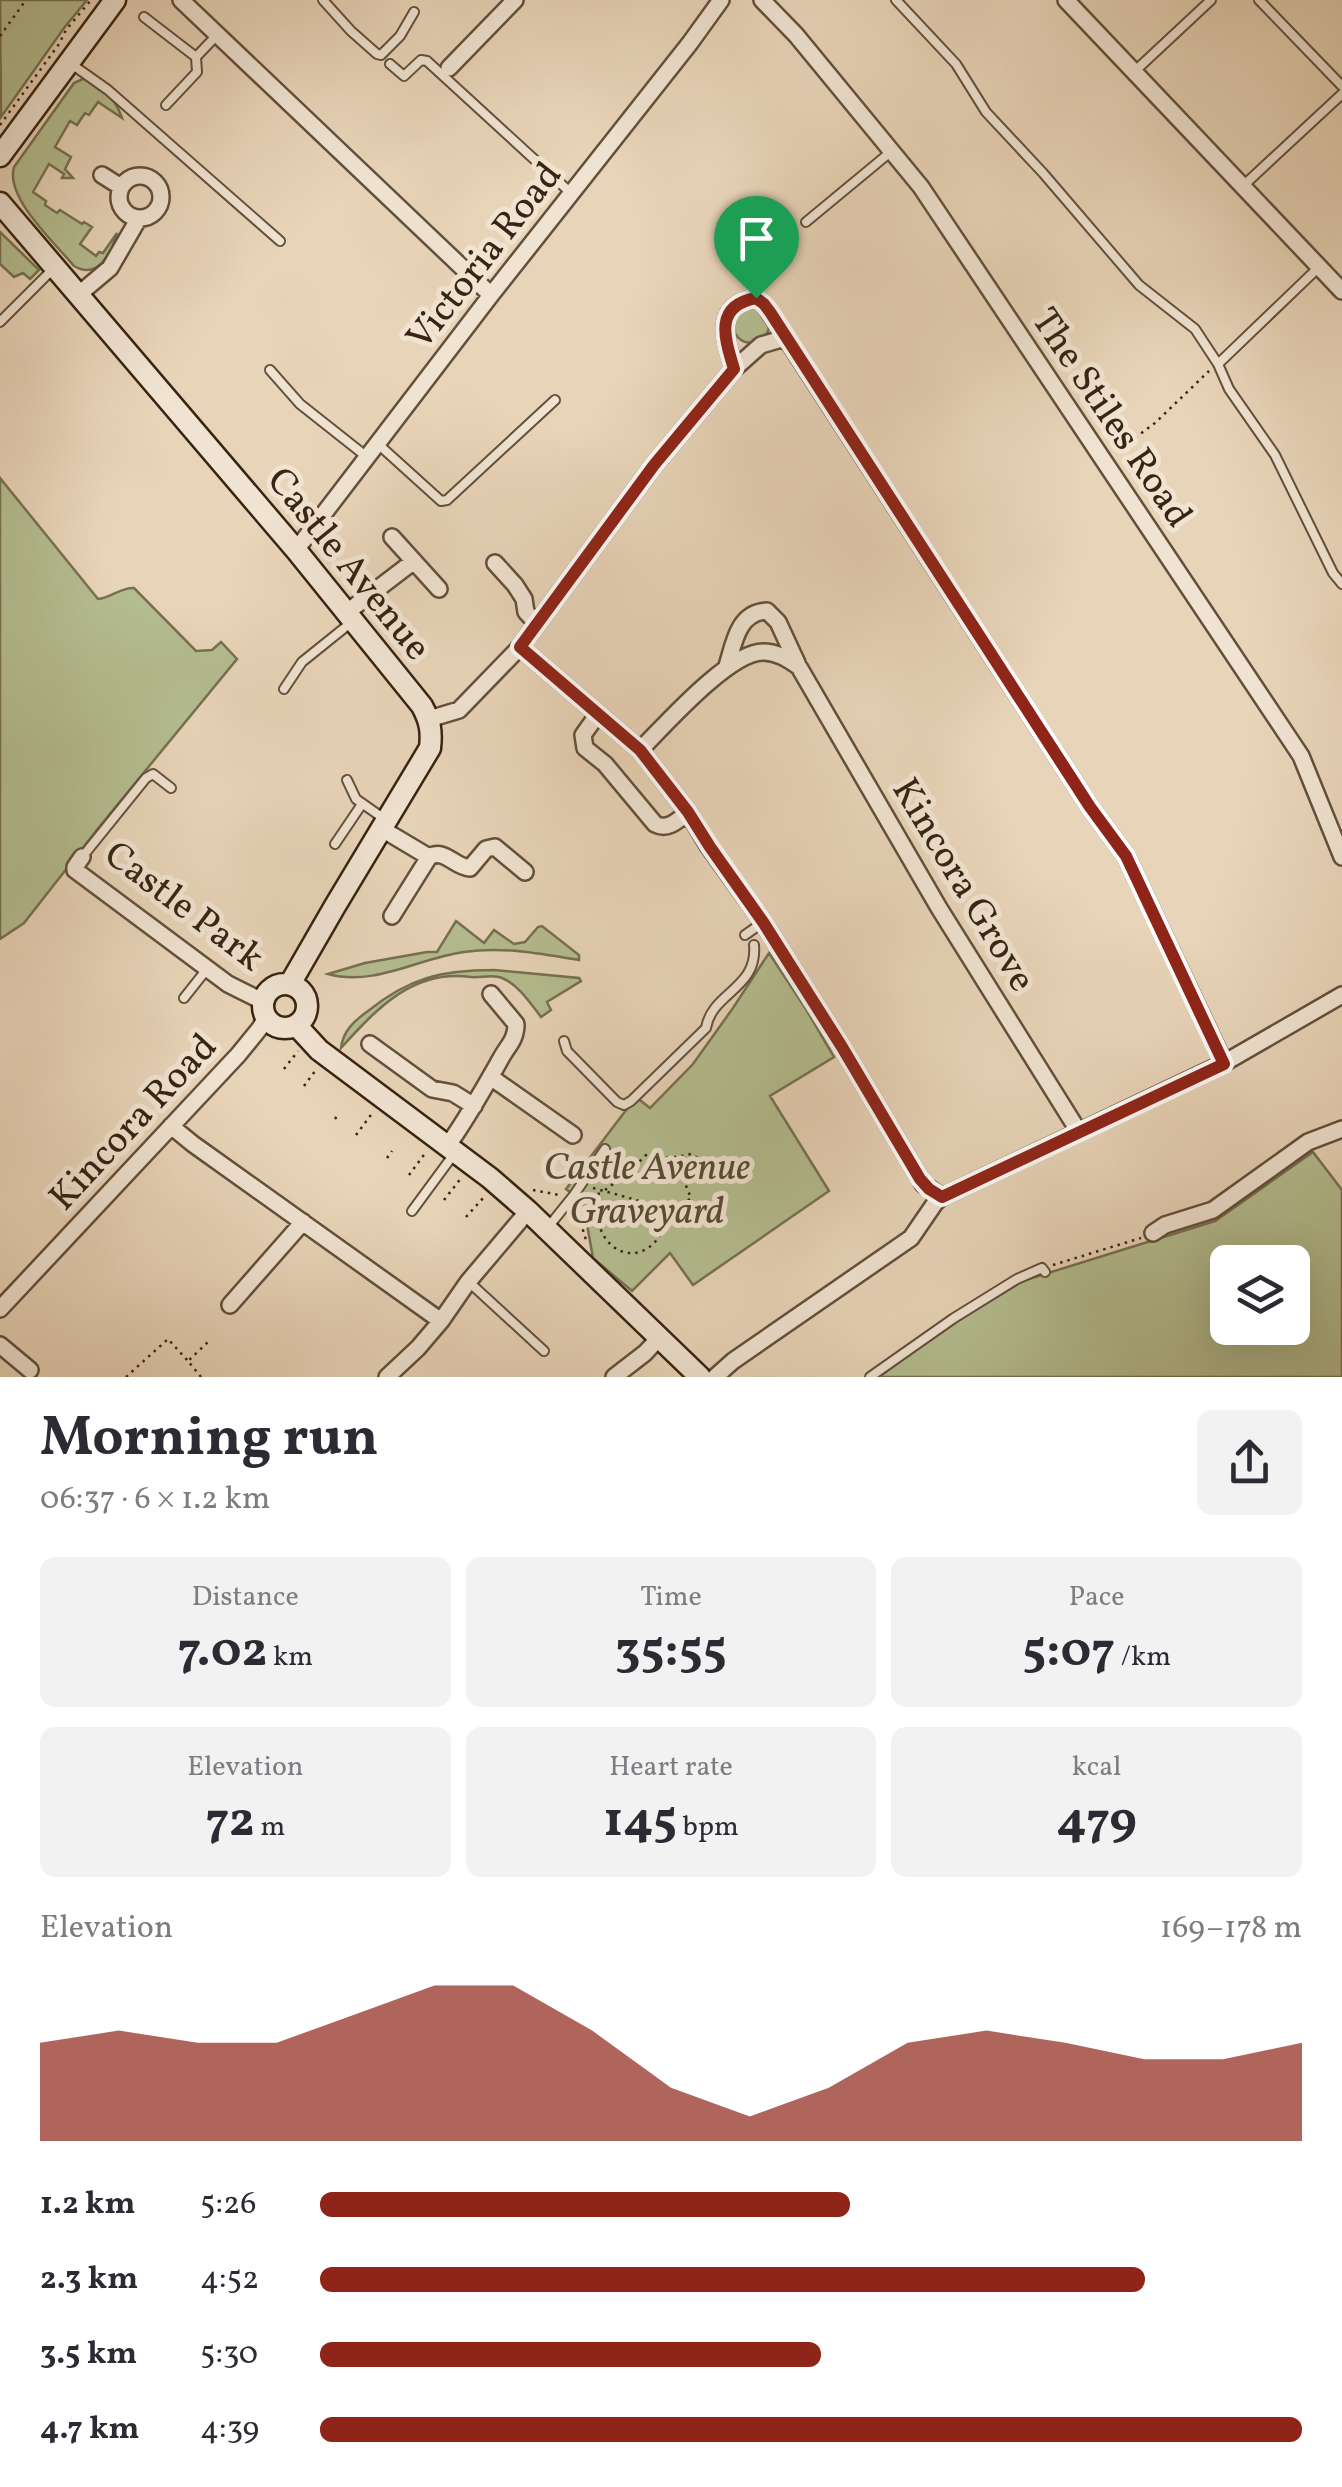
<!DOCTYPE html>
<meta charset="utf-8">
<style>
body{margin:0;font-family:Vollkorn,serif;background:#f2f2f3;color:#2b2b33;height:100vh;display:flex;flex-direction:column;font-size:38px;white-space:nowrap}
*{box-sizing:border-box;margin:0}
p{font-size:32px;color:#7c7c81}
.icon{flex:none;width:55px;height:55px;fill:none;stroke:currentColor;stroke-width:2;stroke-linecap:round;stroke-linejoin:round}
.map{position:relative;height:1377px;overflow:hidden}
.drawer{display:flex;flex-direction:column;background:#fff;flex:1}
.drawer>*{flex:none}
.buttons{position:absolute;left:1210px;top:1245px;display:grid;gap:20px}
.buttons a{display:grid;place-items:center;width:100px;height:100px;border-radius:15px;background:#fff;box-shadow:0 10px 40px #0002;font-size:50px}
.pin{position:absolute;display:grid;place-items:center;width:85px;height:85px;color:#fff;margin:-102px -42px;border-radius:50% 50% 50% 0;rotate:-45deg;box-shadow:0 0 10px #0007}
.pin .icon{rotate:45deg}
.round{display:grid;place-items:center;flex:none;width:105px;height:105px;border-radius:15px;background:#f2f2f3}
.headline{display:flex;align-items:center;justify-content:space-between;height:170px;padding:0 40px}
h1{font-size:55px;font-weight:700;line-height:75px}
.figures{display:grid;grid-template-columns:repeat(3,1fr);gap:15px;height:170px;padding:10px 40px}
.figures div{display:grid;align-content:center;border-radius:15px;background:#f2f2f3;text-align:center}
.figures b{font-size:50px;font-weight:700}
.figures small{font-size:28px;font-weight:400}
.figures p{font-size:28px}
.chart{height:280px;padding:20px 40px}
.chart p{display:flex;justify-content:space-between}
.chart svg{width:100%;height:180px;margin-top:10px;fill:#8f2418;opacity:.7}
ul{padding:0 40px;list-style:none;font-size:32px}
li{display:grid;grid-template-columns:160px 120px 1fr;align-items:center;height:75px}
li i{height:25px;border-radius:12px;background:#8f2418}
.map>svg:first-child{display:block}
.green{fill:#b4bd90;stroke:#767051;stroke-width:2.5;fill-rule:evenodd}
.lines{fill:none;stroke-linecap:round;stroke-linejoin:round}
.lane-casing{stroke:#63503c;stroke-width:12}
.street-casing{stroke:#63503c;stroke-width:20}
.secondary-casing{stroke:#372412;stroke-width:25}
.path{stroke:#372412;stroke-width:2.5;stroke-dasharray:2.5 5;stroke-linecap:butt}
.lane{stroke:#f0e3d1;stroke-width:8}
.street{stroke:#f0e3d1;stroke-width:15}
.secondary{stroke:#f0e3d1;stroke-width:20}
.route-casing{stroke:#fff;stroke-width:20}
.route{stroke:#8f2418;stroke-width:12}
.labels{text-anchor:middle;stroke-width:10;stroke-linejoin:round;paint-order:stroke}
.street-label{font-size:38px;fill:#372412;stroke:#f0e3d1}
.park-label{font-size:38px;font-style:italic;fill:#564a32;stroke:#f0e3d1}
</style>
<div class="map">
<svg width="1342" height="1377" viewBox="0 0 1342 1377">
<rect width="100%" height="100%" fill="#e8d4b8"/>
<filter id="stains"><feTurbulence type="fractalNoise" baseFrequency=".002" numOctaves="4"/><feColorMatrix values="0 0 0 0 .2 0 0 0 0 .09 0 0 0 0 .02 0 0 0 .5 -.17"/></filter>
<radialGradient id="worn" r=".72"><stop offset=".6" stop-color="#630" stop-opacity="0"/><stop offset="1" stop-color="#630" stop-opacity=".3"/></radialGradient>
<!-- green -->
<path class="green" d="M0 0H87L64 28 1 117Z
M85 78C105 91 114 95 122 118L98 102 89 115 85 113 77 125 70 121 55 147 71 157 65 169 73 178H62L64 174 49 164 33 192 46 201 45 205 57 213 60 210 82 224 84 222 92 227 80 244 96 256 99 252 103 253 117 233C111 254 98 280 74 266 55 243 5 198 14 167L74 83Z
M0 232 39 270 30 279 23 273 14 277 0 264Z
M733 325a18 18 0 1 1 36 0a18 18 0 1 1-36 0Z
M0 478 98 599C111 598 121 587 134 588L196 651 212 650 221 642 237 659 100 826 24 923 0 939Z
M456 921 484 943 494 930 514 944 525 942 538 927 542 926 579 955V960C541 954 503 946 464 952 419 958 374 987 328 974L365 963 427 952H437Z
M769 953 806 1009 834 1057 770 1096 829 1191 693 1285 670 1253 632 1291 593 1258 583 1202 566 1189 636 1097 650 1108 693 1064 733 1008Z
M494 970 579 978 581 981 547 1002 551 1010 541 1017C531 1004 518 984 502 978 493 974 481 978 471 977 414 969 378 1007 341 1048 343 1031 354 1021 368 1011 409 978 441 970 494 970Z
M1313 1152 1342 1190V1377H879L932 1338 1016 1283 1215 1221ZM1228 1262H1292V1328H1228Z"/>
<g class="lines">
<defs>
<path id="lane" d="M323 0 351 31 377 54 381 55 400 36 414 12
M896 0 956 64 986 112 1043 173 1139 285 1195 329 1218 364 1229 389 1275 455 1333 573 1342 584
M1259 0 1342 86
M144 17 196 57 218 34
M70 63 108 90 280 241
M390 64 404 76 421 60 427 61 572 194
M1135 71 1211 0
M166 105 197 72 196 57
M1243 186 1342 94
M806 222 893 150
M0 322 54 268
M1218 364 1319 267
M270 370 300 404 367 457
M378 444 441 501 447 500 555 400
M284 689 302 662 353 621
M347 780 356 799 383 818
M335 844 362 804
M83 856 146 778 153 774 171 788
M745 935 762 923
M184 998 207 969
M564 1041 567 1051 617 1102 624 1105 631 1101 706 1028C712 992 758 989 754 945
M412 1211 454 1154
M549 1226 574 1195 605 1149
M470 1283 544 1351
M870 1377 954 1318 1017 1279 1042 1268 1045 1272"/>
<path id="street" d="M181 0 491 295
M762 0 796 35 921 187 1301 756 1342 857
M1066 0 1342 291
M449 68 515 0
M102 175 121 187
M119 197a21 21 0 1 1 42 0a21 21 0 1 1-42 0Z
M78 295 110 268 139 218
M734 369C725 338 713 306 756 298L764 304 770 313 1090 807 1126 856 1224 1063
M392 537 439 589
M296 550 491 295 690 43 721 0
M495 563 515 585 524 599 526 612 537 624
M346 613 414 561
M520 647 640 750 688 812 709 847 763 922 842 1047 923 1184 942 1197
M727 666C734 643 738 612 767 611L778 622 797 663
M598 714 583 735 585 748 605 764 655 824C668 831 678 820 688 812
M429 719 459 710 520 647 654 465 734 369 761 345 785 338
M640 750C665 725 729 652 763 652 777 652 788 659 799 667L939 908 1079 1132
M382 829 429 857 392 916
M82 857 75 867V870L228 984 256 998 264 999
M429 857C445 848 454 867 470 868L486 849 495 847 525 872
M370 1044 432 1089 453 1093 474 1106
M492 1078 573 1135
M171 1126 193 1144 441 1321
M448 1145C468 1117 483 1090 500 1060 507 1046 516 1041 516 1024L491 994
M1153 1233 1165 1225 1213 1210 1308 1142 1342 1129
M230 1305 303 1222
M0 1309 238 1055 260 1028 266 1017
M0 1345 30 1370
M387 1377 418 1348 441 1321 468 1282 528 1211
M614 1377 645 1353 659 1338
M715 1377 733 1361 911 1238 935 1203 942 1197 1224 1063 1342 995"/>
<path id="secondary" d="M0 156 115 0
M0 203 296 550 422 706C430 721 432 731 430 748L335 906 290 984
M263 1006a22 22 0 1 1 44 0a22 22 0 1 1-44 0Z
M296 1025 319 1050 490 1178 528 1211 700 1377"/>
</defs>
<!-- lane casing -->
<use href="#lane" class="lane-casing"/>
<!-- street casing -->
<use href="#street" class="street-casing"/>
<!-- secondary casing -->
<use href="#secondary" class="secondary-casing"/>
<!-- path -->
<path class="path" d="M0 36 26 0
M0 125 59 44 66 30 91 0
M760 286 775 257 798 231
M1117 451 1155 423 1209 371
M284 1069 298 1051
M304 1086 315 1071
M335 1119 339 1113
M356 1135 373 1112
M387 1158 392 1151
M409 1175 426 1152
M593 1188C619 1195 645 1202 670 1212 651 1284 582 1252 600 1189
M533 1190 559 1195
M605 1190 628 1173 647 1154 670 1158 691 1154 698 1158 700 1162 684 1181 691 1198 672 1214
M444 1200 462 1177
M576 1208 587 1243
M466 1217 485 1196
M1053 1265 1141 1238
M126 1377 168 1339 188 1361
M201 1377 188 1361 208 1342"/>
<!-- lane -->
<use href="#lane" class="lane"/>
<!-- street -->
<use href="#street" class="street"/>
<!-- secondary -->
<use href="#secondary" class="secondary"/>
</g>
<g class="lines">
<defs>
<path id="route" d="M756 298 764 304 770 312 1090 807 1126 856 1224 1064 942 1197 929 1189 920 1179 842 1047 763 922 710 847 688 812 640 750 520 647 654 465 734 369C725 339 713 306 756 298Z"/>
</defs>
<!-- route casing -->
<use href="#route" class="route-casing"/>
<!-- route -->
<use href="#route" class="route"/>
</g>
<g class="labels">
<!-- street labels -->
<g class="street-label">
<text transform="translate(483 255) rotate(-52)" y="13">Victoria Road</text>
<text transform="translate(1113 417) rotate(56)" y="13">The Stiles Road</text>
<text transform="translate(350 563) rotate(51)" y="13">Castle Avenue</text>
<text transform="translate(965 884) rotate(59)" y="13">Kincora Grove</text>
<text transform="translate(185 905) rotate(37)" y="13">Castle Park</text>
<text transform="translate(132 1121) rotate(-47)" y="13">Kincora Road</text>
</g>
<!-- park labels -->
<g class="park-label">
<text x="647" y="1179">Castle Avenue<tspan x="647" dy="44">Graveyard</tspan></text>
</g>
</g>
<rect width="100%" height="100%" filter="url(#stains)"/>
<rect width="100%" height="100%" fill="url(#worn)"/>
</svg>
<div class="buttons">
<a><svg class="icon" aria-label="layers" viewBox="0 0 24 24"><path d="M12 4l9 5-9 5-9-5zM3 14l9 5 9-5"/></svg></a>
</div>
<div class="pin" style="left:756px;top:298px;background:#1e9e55"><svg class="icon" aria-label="arrive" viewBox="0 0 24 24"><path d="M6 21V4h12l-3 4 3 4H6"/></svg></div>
</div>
<section class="drawer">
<div class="headline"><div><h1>Morning run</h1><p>06:37 · 6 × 1.2 km</p></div><a class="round"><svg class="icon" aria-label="share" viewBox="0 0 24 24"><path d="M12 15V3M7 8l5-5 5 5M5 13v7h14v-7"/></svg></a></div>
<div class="figures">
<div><p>Distance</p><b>7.02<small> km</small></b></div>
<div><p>Time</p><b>35:55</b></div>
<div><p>Pace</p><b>5:07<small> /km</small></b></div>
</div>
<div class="figures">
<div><p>Elevation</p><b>72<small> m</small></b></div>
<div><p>Heart rate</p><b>145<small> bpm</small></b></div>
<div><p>kcal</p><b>479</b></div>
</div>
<div class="chart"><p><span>Elevation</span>169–178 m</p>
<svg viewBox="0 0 160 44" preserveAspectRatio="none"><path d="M0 44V20L10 17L20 20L30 20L40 13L50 6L60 6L70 17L80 31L90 38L100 31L110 20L120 17L130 20L140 24L150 24L160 20V44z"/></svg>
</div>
<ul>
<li><b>1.2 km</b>5:26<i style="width:54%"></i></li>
<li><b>2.3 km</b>4:52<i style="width:84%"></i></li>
<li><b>3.5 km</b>5:30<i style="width:51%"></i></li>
<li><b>4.7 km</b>4:39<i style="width:100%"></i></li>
</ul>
</section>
